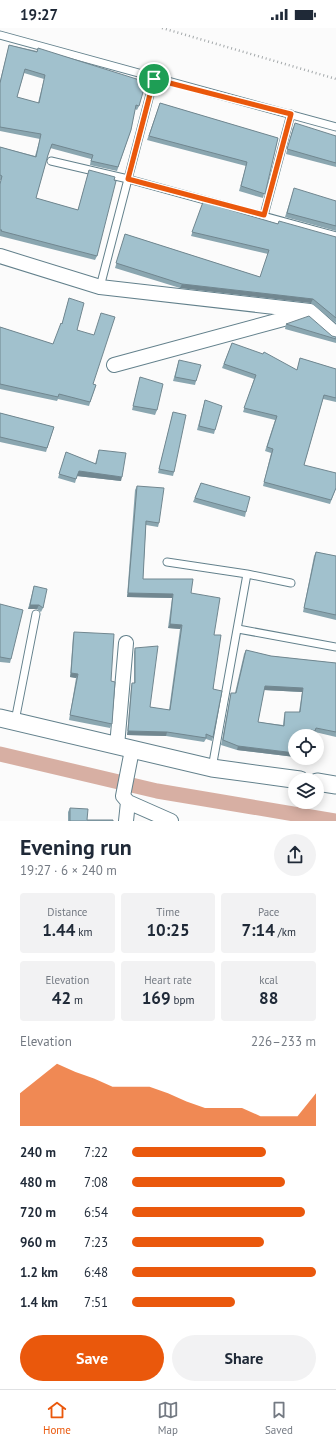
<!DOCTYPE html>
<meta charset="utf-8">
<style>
body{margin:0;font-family:"PT Sans",sans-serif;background:#f2f2f3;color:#1f2937;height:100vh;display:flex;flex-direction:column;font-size:15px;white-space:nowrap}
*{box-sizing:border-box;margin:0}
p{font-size:13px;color:#747a83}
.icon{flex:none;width:22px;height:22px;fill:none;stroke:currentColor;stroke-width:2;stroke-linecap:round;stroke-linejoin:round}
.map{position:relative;height:793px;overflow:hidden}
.side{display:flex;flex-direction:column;background:#fff;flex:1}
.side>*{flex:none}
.controls{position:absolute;left:288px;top:701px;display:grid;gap:8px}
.controls a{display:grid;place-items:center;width:36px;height:36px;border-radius:50%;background:#fff;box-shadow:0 2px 10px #0003;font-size:20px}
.pin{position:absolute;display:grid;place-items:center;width:34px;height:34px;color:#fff;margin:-17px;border:2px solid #fff;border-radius:50%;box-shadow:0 1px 4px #0007}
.round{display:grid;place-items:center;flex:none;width:42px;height:42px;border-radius:21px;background:#f2f2f3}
.head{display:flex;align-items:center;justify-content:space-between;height:68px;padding:0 20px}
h1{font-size:22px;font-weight:600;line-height:30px}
.figures{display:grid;grid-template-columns:repeat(3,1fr);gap:6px;height:68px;padding:4px 20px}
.figures div{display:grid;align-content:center;border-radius:4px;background:#f2f2f3;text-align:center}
.figures b{font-size:17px;font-weight:600}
.figures small{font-size:11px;font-weight:400}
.figures p{font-size:11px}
.chart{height:112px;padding:8px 20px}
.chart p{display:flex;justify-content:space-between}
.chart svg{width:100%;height:72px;margin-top:4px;fill:#ea580c;opacity:.7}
.cta{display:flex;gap:8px;margin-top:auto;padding:8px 20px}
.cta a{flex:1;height:46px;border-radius:24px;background:#ea580c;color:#fff;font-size:16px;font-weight:600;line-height:46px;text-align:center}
.cta a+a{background:#f2f2f3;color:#1f2937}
ul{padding:0 20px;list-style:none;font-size:13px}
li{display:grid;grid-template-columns:64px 48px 1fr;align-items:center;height:30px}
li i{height:10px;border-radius:5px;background:#ea580c}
.status{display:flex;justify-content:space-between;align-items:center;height:28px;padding:0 20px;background:#fff;direction:ltr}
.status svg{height:11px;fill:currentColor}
.menu{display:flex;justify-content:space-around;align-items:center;height:56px;border-top:1px solid #e0e1e3;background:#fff;font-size:11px;color:#747a83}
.menu a{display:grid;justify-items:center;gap:2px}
.menu .on{color:#ea580c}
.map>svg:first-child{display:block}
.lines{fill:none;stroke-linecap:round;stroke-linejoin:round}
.canal{stroke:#d7afa3;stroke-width:15}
.service-casing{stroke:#63818c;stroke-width:9}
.minor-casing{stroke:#63818c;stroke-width:16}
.tertiary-casing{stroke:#63818c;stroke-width:19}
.path{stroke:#a3a8aa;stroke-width:2.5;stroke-dasharray:1 3;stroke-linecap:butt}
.service{stroke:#fff;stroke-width:7}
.minor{stroke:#fff;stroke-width:14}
.tertiary{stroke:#fff;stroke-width:17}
.wall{fill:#8aa6b0;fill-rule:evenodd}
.shaded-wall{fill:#718790}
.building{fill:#a1c1cd;stroke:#718790;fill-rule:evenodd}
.route-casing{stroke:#fff;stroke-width:8}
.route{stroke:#ea580c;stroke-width:5}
</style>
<div class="status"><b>19:27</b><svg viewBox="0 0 49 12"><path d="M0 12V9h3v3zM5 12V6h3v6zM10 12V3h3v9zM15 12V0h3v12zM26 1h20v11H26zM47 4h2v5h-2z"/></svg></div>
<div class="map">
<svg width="336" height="793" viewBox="0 0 336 793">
<rect width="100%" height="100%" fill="#fbfbfb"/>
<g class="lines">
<!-- canal -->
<path class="canal" d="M0 726 157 763 336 793"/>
<defs>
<path id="service" d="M0 7 336 99
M51 133 128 151 336 208
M264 187 291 86
M100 259 154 51
M167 534 247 546 291 555
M238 601 336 619
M15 693 36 586
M212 740 247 546"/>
<path id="minor" d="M0 228 100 259 310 283 336 306
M114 337 302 286
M117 718 126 615
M132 722 123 768 128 774 171 793
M126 793 128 774"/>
<path id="tertiary" d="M0 690 212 740 300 752
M317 754 336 757"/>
</defs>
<!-- service casing -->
<use href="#service" class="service-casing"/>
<!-- minor casing -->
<use href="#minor" class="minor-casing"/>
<!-- tertiary casing -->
<use href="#tertiary" class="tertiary-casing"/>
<!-- path -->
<path class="path" d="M162 0 336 51"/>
<!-- service -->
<use href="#service" class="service"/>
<!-- minor -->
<use href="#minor" class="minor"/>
<!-- tertiary -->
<use href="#tertiary" class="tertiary"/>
</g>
<!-- wall -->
<path class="wall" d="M9 17 37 23 38 20 139 78 137 82 135 81 131 102 117 143 90 137 91 131 50 120 48 127 36 170 78 182 89 142 114 152 97 228 95 232 0 208V155L1 152H0V119L35 128 40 111 0 103V53ZM24 45 44 51 38 75 17 69Z
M160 75 278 110 263 170 239 163 246 138 147 112Z
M293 99 336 108V139L286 126Z
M293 164 336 173V203L285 189Z
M203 174 278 196 336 209V295L311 275 180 260 115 240 125 206 260 249 268 226 191 208Z
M69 270 77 302 93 356 96 357 89 378 58 371 57 373 0 361V299L53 316 62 296Z
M286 296 336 309V315L285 301Z
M232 315 297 342 300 330 336 341V374L323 371 304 437 336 460 330 476 263 458 271 425 265 423 275 392 243 384 254 351 222 340Z
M179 332 196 353 195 357 173 353Z
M140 349 157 382 155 387 132 382Z
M205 372 215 402 214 406 197 402Z
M173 384 174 444 173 448 158 445Z
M0 385 54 399 46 424 0 414Z
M99 422 121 453 77 448 75 455 58 450 66 424 95 436Z
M201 455 246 484 245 489 193 474Z
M137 458 159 495 158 499 146 497 143 551 191 565 214 607 213 709 212 713 206 711 204 714 166 708 127 707 131 659 132 655H134V624L135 620 150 679 169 682 180 601 168 600 172 570 127 569 135 462Z
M316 524 336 528V592L303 584 314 528Z
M34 558 43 580 41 584 37 581H28Z
M0 576 11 631 10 635 0 634Z
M74 604 111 653 112 696 110 700 69 692 76 650 70 649 73 608Z
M246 622 271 628 336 635V709L315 704 314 707H310L295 708V729L237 722 221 717 230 669 231 665H235L244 626ZM264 662 302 664 299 684H285L284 688 283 697 258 694Z
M70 780 87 792 113 793H68V784Z"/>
<!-- shaded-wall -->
<path class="shaded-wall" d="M182 256 313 271 311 275 180 260Z
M79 443 122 449 121 453 77 448Z
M128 565 173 566 172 570 127 569Z
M30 577H39L37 581H28Z
M170 596 182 597 180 601 168 600Z
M71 645 78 646 76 650 70 649Z
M265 658 303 660 302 664 264 662Z
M311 702 315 703 314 707 309 706Z
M128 703 167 704 166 708 127 707Z
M238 718 295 725V729L237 722Z"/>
<!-- building -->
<path class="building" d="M9 17 37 24 38 20 146 54 139 78 136 77 131 102 118 139 91 133 93 127 52 116 48 127 36 170 78 182 89 142 115 149 114 152 116 153 97 228 1 203 2 202H0V156L2 148 0 147V119L36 129 41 106 0 99V55ZM25 41 45 47 39 75 17 69Z
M160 75 278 110 265 166 241 158 247 134 149 108Z
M295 95 336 108V135L287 121Z
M294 160 336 173V198L287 185Z
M203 174 278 196 279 193 336 209V290L313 271 182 256 116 235 125 206 260 249 269 222 192 204Z
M69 270 84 275 77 302 94 307 101 285 115 289 93 356 96 357 90 374 59 366 58 369 0 356V299L53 316 61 295 62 296Z
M309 288 332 308 336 309V311L286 296Z
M232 315 263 326 264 324 297 342 300 330 336 341V370L324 367 304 437 336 445V460L331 472 264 454 273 421 267 419 277 388 244 380 256 347 224 336Z
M179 332 201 337 196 353 175 349Z
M140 349 163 356 157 382 133 378Z
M205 372 222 378 215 402 199 398Z
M173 384 186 387 174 444 159 441Z
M0 385 54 399 47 420 0 409Z
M99 422 126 425 122 449 79 443 76 451 59 446 66 424 96 436Z
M201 455 250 469 246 484 195 470Z
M137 458 164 460 159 495 146 493 143 551H193L191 565 220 570 214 607H221L213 661 222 663 213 709 206 706V710L167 704 128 703 132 655H135V620L158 618 150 679 170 682 182 597 170 596 173 566 128 565Z
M316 524 336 528V587L304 580Z
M34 558 47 561 43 580 39 577H30Z
M0 576 23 582 11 631 0 629Z
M74 604 114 606 111 653 115 654 112 696 70 687 78 646 71 645Z
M246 622 271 628 336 635V704L316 700 315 703 311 702 310 708H295V725L238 718 223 712 231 665H236ZM265 658 303 660 300 684H285L284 698 258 694Z
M70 780 88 781 87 792H113V793H70Z"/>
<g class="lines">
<defs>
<path id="route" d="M154 51 291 86 264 187 128 151Z"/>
</defs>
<!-- route casing -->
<use href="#route" class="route-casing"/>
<!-- route -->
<use href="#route" class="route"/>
</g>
</svg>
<div class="controls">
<a><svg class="icon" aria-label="locate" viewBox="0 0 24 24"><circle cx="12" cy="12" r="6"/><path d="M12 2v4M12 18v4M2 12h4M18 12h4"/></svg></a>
<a><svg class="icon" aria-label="layers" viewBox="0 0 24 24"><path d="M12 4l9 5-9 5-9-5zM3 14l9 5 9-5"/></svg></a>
</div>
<div class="pin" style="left:154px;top:51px;background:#1e9e55"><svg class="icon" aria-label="arrive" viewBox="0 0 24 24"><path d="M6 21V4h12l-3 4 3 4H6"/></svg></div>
</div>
<section class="side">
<div class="head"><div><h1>Evening run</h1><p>19:27 · 6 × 240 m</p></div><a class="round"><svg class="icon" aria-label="share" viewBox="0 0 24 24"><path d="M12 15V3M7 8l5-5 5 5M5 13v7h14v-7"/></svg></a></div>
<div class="figures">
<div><p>Distance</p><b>1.44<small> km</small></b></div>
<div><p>Time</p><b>10:25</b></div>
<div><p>Pace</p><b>7:14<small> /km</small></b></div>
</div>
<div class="figures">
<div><p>Elevation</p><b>42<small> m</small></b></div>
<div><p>Heart rate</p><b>169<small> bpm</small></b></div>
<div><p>kcal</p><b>88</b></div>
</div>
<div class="chart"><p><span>Elevation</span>226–233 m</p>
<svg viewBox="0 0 160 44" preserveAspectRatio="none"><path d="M0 44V24L10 15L20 6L30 11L40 15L50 20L60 20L70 20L80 24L90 29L100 33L110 33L120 33L130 38L140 38L150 38L160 24V44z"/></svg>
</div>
<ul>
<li><b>240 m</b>7:22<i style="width:73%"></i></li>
<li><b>480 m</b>7:08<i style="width:83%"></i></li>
<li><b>720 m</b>6:54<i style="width:94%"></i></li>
<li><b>960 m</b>7:23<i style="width:72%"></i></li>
<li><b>1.2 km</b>6:48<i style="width:100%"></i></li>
<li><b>1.4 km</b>7:51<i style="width:56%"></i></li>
</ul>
<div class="cta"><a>Save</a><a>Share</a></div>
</section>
<nav class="menu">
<a class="on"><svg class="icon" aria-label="home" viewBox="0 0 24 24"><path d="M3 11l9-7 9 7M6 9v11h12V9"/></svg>Home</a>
<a><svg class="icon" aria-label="map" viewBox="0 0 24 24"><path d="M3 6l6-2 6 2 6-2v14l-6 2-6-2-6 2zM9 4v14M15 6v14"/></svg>Map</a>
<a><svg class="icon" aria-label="saved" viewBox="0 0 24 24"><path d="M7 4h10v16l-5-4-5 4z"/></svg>Saved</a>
</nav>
